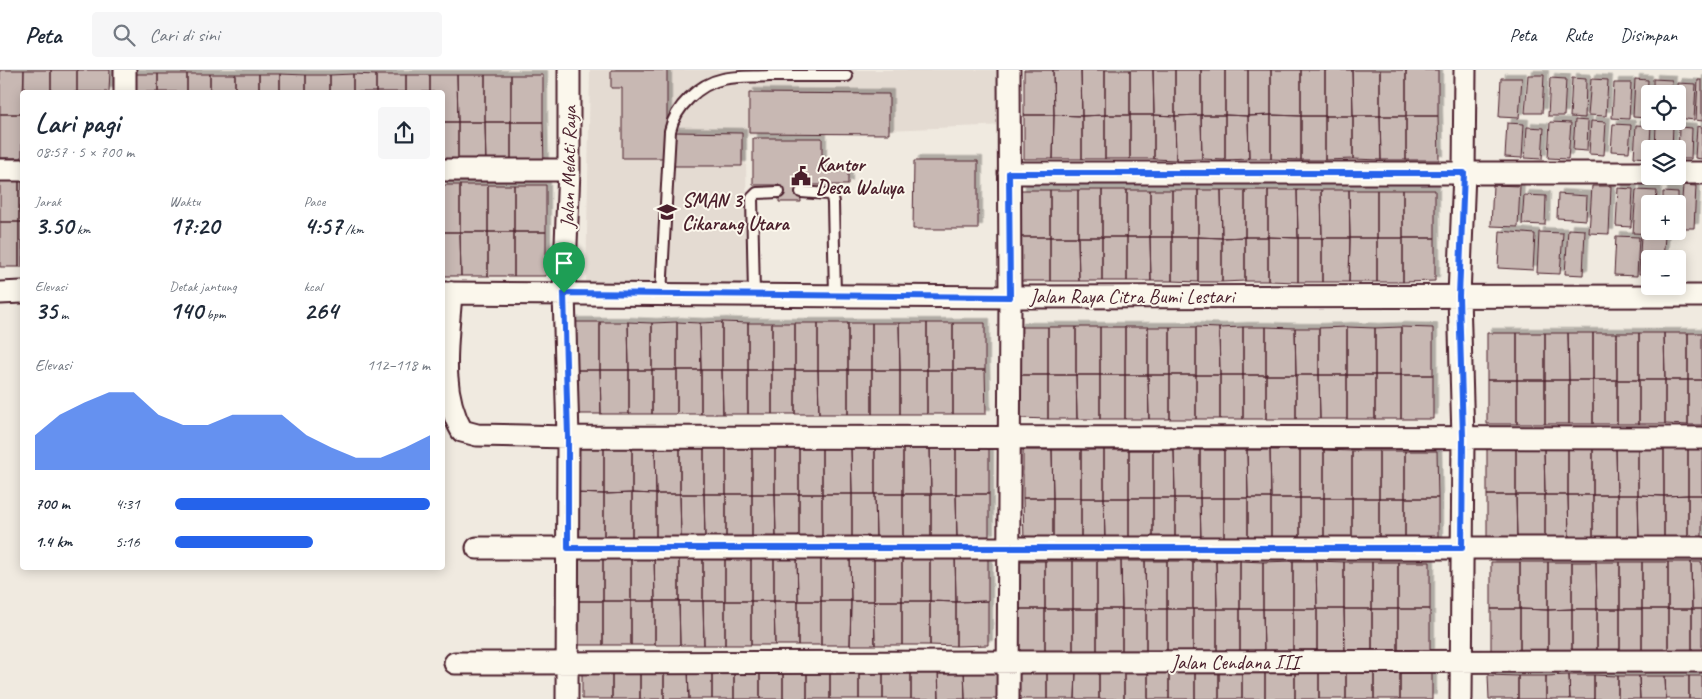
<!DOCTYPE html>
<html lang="id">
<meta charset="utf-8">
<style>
body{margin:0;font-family:Caveat,sans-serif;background:#f6f6f7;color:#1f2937;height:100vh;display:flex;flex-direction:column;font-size:19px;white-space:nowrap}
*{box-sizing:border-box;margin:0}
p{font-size:16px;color:#747a83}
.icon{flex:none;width:28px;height:28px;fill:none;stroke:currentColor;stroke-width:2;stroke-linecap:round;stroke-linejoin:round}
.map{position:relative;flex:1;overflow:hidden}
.sheet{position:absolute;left:20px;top:20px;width:425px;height:480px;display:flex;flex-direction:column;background:#fff;border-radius:5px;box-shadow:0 2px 12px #0003}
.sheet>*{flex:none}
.tools{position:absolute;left:1641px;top:15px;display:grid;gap:10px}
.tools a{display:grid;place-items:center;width:45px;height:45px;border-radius:5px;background:#fff;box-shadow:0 2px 12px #0003;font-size:25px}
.pin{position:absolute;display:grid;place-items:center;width:42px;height:42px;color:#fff;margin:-51px -21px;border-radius:50% 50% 50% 0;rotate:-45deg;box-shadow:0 0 5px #0007}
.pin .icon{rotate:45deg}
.round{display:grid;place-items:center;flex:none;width:52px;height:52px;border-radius:5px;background:#f6f6f7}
.head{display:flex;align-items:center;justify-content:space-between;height:85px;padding:0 15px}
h1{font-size:28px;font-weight:800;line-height:38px}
.stats{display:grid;grid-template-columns:repeat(3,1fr);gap:8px;height:85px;padding:5px 15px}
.stats div{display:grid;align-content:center}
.stats b{font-size:25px;font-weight:800}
.stats small{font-size:14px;font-weight:400}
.stats p{font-size:14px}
.chart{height:140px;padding:10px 15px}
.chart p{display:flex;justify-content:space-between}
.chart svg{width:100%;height:90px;margin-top:5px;fill:#2563eb;opacity:.7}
ul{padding:0 15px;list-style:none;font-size:16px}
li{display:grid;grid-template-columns:80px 60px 1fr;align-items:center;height:38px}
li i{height:12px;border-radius:6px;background:#2563eb}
header{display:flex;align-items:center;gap:30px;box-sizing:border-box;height:70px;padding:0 25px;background:#fff;border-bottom:1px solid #e0e1e3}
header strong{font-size:24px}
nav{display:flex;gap:28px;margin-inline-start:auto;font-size:18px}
.search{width:350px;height:45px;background:#f6f6f7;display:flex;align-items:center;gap:12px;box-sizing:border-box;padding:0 18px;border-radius:5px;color:#747a83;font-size:19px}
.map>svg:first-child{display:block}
.built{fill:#e4dbd2}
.building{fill:#c8b8b3;stroke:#4a1f2b;filter:url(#shadow)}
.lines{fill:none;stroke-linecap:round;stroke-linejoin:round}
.service-casing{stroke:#4a1f2b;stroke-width:14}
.minor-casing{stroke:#4a1f2b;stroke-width:25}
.service{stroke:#fbf7ec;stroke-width:10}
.minor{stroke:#fbf7ec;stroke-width:21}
.route-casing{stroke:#fff;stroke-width:10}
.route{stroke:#2563eb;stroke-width:6}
.labels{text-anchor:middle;stroke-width:4;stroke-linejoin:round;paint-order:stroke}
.poi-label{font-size:20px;font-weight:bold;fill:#4a1f2b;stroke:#fbf7ec;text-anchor:start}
.street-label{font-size:20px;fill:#4a1f2b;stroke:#fbf7ec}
</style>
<header>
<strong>Peta</strong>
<div class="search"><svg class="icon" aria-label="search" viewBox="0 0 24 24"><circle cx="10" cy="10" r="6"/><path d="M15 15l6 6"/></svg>Cari di sini</div>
<nav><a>Peta</a><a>Rute</a><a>Disimpan</a></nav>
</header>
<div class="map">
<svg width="1702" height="629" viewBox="0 0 1702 629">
<defs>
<filter id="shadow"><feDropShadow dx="4.5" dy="-4.5" stdDeviation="0" flood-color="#0004"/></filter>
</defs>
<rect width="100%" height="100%" fill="#f0eae0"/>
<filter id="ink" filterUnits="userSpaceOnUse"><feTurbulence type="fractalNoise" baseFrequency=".02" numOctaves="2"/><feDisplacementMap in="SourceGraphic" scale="10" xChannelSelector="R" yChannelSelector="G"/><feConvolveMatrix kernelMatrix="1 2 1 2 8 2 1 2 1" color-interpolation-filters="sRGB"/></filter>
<g filter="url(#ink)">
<!-- built -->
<path class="built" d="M590 0H1006L1007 55 746 66 747 217 586 218Z"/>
<!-- building -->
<path class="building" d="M0 0H24L22 44H0Z
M24 0H51V22H24Z
M51 0H77V22H51Z
M77 0H110L109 22H77Z
M611 0H667V88H622V18H611Z
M1024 0H1053L1054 45H1024Z
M1053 0H1081L1082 46 1054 45Z
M1081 0H1105V45L1082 46Z
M1105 0H1130V45H1105Z
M1130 0H1153L1154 45H1130Z
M1153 0H1175V46L1154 45Z
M1175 0H1201V45L1175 46Z
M1201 0H1225V45H1201Z
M1225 0H1248V46L1225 45Z
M1248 0H1271V45L1248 46Z
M1271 0H1301V46L1271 45Z
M1301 0H1325V46H1301Z
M1325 0H1352L1353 46H1325Z
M1352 0H1380V46H1353Z
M1380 0H1406V46H1380Z
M1406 0H1438V46H1406Z
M129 4H158V22H129Z
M158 4H187V22H158Z
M187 4H210V22H187Z
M210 4H235V22H210Z
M235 4H259V22H235Z
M259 4H280V22H259Z
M280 4 306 5V22H280Z
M353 4 376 5V22H353Z
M353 4V22H330V5Z
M306 5H330V22H306Z
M376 5H406V22H376Z
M406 5H430V22H406Z
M430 5H457L458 52H442V22H430Z
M457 5H485V52H458Z
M485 5H511V52H485Z
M511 5H543V52H511Z
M1528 5H1544L1542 43H1525Z
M1501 8H1522L1519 48 1499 47Z
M1550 8 1566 9 1564 46H1548Z
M1572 8 1586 9 1585 48 1570 47Z
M1591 9 1608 10 1606 46 1588 45Z
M1635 9 1648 10 1646 48 1633 47Z
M1653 9 1672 10 1671 24H1653Z
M1698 10H1702V51L1696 50Z
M1614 13H1631L1629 49 1612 48Z
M1677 13 1696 14 1694 50 1678 48Z
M749 23 889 24V64L749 63Z
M0 44H22V88H0Z
M1024 45H1054L1053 89H1024Z
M1054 45 1082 46V89H1053Z
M1105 45V89H1082V46Z
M1105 45H1130V89H1105Z
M1130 45H1154V89H1130Z
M1154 45 1175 46 1176 90 1154 89Z
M1201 45 1202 89 1176 90 1175 46Z
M1201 45H1225V90L1202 89Z
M1225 45 1248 46 1249 89 1225 90Z
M1271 45V89H1249L1248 46Z
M1271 45 1301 46V90L1271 89Z
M1301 46H1325V90H1301Z
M1325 46H1353V89L1325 90Z
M1353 46H1380L1381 90 1353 89Z
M1380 46H1406V90H1381Z
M1406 46H1438L1439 90H1406Z
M1575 50 1588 51 1587 81 1573 80Z
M1591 51 1606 52 1604 85 1589 84Z
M442 52H458V96H442Z
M458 52H485L486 96H458Z
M485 52H511V96H486Z
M511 52H543L544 96H511Z
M1550 52 1571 53 1568 89 1548 88Z
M1507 53 1524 54 1522 88 1505 87Z
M1613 54 1631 55 1629 82 1611 81Z
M1636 55 1651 56 1649 88 1634 87Z
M1656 55 1673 56 1672 79H1655Z
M1697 56 1702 57V89L1695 88Z
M1527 57 1544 58 1542 89 1525 88Z
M1679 57 1692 58 1691 89H1678Z
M674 62 742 63V96H673Z
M753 68H822V98H848V115H800L801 132H779V115H753Z
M914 91H978V159H913Z
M0 105H19V152H0Z
M19 105H22V152H19Z
M442 115H460V162H442Z
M460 115H488V162H460Z
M488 115H514V162H488Z
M514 115H546V162H514Z
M1493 115 1520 116 1518 157 1491 156Z
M1683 115 1696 116 1694 158H1680Z
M1592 116H1611L1609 164 1589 163Z
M1618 118 1633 119 1631 157 1616 156Z
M1021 120H1050V167H1021Z
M1050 120H1078V167H1050Z
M1078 120H1102V167H1078Z
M1102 120H1127V167H1102Z
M1127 120H1150V167H1127Z
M1150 120H1172V167H1150Z
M1172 120H1198V167H1172Z
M1198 120H1221L1222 168 1198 167Z
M1221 120H1245V167L1222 168Z
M1245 120H1268V167H1245Z
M1268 120H1297L1298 168 1268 167Z
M1297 120H1321L1322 168H1298Z
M1321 120H1349L1350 168H1322Z
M1349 120H1377V168H1350Z
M1377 120H1403V168H1377Z
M1403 120H1435V168H1403Z
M1636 120 1657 121 1656 134H1650V161H1655V164L1633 163Z
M1663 122 1678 123V138V134H1663Z
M1558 124 1587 126 1586 150 1557 148Z
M1524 125 1546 126 1545 155 1522 154Z
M0 152H19V197H0Z
M19 152H22V197H19Z
M1568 159 1585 160 1583 205 1565 204Z
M1500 161 1535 164 1533 200 1498 198Z
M442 162H460L461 206H442Z
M460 162H488V206H461Z
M488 162H514V206H488Z
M514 162H546V206H514Z
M1539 162 1563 163 1560 204 1537 203Z
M1641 165 1665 167 1663 189H1650V204H1639Z
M1616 166 1639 167 1637 206 1614 205Z
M1021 167H1050V211H1021Z
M1050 167H1078L1079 211H1050Z
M1078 167H1102V211H1079Z
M1102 167H1127V211H1102Z
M1127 167H1150L1151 211H1127Z
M1150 167H1172V211H1151Z
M1172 167H1198V212L1172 211Z
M1198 167 1222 168V212H1198Z
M1245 167V211L1222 212V168Z
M1245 167H1268V211H1245Z
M1268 167 1298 168V212L1268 211Z
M1298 168H1322V212H1298Z
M1322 168H1350L1349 212H1322Z
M1350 168H1377V212H1349Z
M1377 168H1403V212H1377Z
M1403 168H1435V211L1403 212Z
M571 252H600V300H571Z
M600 252H628L629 300H600Z
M628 252 652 253V300H629Z
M677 252 700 253 701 300H677Z
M677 252V300H652V253Z
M722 252 748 253V300H722Z
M722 252V300H701L700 253Z
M748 253H772V300H748Z
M772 253H795V300H772Z
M795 253H818V300H795Z
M818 253H848V300H818Z
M848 253H872V300H848Z
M872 253H899L900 300H872Z
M899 253H927V300H900Z
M927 253H953V300H927Z
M953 253H985V300H953Z
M1019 257H1048V305H1019Z
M1048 257H1076V305H1048Z
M1076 257H1100V305H1076Z
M1100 257H1125V305H1100Z
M1125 257H1148V305H1125Z
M1148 257H1170V305H1148Z
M1170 257H1196V305H1170Z
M1196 257 1219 258 1220 305H1196Z
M1243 257H1266V305H1243Z
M1243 257V305H1220L1219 258Z
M1266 257 1295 258 1296 305H1266Z
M1347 257 1375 258V305H1347Z
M1347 257V305H1319V258Z
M1401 257 1433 258V305H1401Z
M1401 257V305H1375V258Z
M1295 258H1319V305H1296Z
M1487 263H1517V310H1487Z
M1517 263H1545V310H1517Z
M1545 263H1568L1569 310H1545Z
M1568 263H1593V310H1569Z
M1593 263H1617V310H1593Z
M1617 263H1639V310H1617Z
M1639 263H1664L1665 310H1639Z
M1664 263H1688V310H1665Z
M1688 263H1702V310H1688Z
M571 300H600L601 344H571Z
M600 300H629V344H601Z
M629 300H652V344H629Z
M652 300H677V344H652Z
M677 300H701V344H677Z
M701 300H722L723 344H701Z
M722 300H748V344H723Z
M748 300H772V344H748Z
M772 300H795V344H772Z
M795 300H818L819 344H795Z
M818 300H848V344H819Z
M848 300H872V344H848Z
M872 300H900V344H872Z
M900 300H927V344H900Z
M927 300H953V344H927Z
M953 300H985L986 344H953Z
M1019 305H1048V349L1019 348Z
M1048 305H1076L1077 349H1048Z
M1076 305H1100V349H1077Z
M1100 305H1125V349H1100Z
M1125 305H1148L1149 349H1125Z
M1148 305H1170V349H1149Z
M1170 305H1196V349H1170Z
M1196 305H1220V349H1196Z
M1220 305H1243V349H1220Z
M1243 305H1266V349H1243Z
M1266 305H1296V349H1266Z
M1296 305H1319L1320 349H1296Z
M1319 305H1347V349H1320Z
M1347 305H1375V349H1347Z
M1375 305H1401V349H1375Z
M1401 305H1433V349H1401Z
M1487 310H1517V354H1487Z
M1517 310H1545V354H1517Z
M1545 310H1569V354H1545Z
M1569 310H1593V354H1569Z
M1593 310H1617V354H1593Z
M1617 310H1639V354H1617Z
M1639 310H1665V354H1639Z
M1665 310H1688V355L1665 354Z
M1688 310H1702V355H1688Z
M574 376H604V424L574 423Z
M604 376H632V423L604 424Z
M632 376H655L656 424 632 423Z
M655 376H680V424H656Z
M680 376H704V424H680Z
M704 376H726V424H704Z
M726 376H752V424H726Z
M752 376H775V424H752Z
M775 376H799V424H775Z
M799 376H822V424H799Z
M822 376 851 377 852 424H822Z
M903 376H930L931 424H903Z
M903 376V424H875V377Z
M930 376 956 377V424H931Z
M989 376V424H956V377Z
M851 377H875V424H852Z
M1487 378H1516V425H1487Z
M1516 378H1544L1545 425H1516Z
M1544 378H1568V425H1545Z
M1568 378H1593V425H1568Z
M1593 378H1616L1617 425H1593Z
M1616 378H1638V425H1617Z
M1638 378H1664V426L1638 425Z
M1664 378H1688V425L1664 426Z
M1688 378H1702V425H1688Z
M1023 380H1052L1053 428H1023Z
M1052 380H1081V428H1053Z
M1081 380H1104V428H1081Z
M1104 380H1129V428H1104Z
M1129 380H1153V428H1129Z
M1153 380H1174L1175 428H1153Z
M1174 380H1200V428H1175Z
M1200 380H1224V428H1200Z
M1224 380H1247L1248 428H1224Z
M1247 380H1270L1271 428H1248Z
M1270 380H1300V428H1271Z
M1300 380H1324V428H1300Z
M1324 380 1352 381V428H1324Z
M1352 381H1379V428H1352Z
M1379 381H1405V428H1379Z
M1405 381H1437L1438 428H1405Z
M574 423 604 424V467H575Z
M632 423V467H604V424Z
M632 423 656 424V468L632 467Z
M656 424H680L681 468H656Z
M680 424H704L705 468H681Z
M704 424H726V468H705Z
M726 424H752V468H726Z
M752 424H775L776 468H752Z
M775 424H799V468H776Z
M799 424H822V468H799Z
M822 424H852V468H822Z
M852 424H875L876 468H852Z
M875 424H903V468H876Z
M903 424H931V468H903Z
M931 424H956L957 468H931Z
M956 424H989V468H957Z
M1487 425H1516L1517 469H1487Z
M1516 425H1545V469H1517Z
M1545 425H1568L1569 469H1545Z
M1568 425H1593V469H1569Z
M1593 425H1617V469H1593Z
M1617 425H1638L1639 469H1617Z
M1638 425 1664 426V469H1639Z
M1688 425V469H1664V426Z
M1688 425H1702V469H1688Z
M1023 428H1053V472H1024Z
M1053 428H1081V472H1053Z
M1081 428H1104L1105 472H1081Z
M1104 428H1129V472H1105Z
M1129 428H1153V472H1129Z
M1153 428H1175V472H1153Z
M1175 428H1200L1201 472H1175Z
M1200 428H1224V472H1201Z
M1224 428H1248V472H1224Z
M1248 428H1271V472H1248Z
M1271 428H1300V472H1271Z
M1300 428H1324V472H1300Z
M1324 428H1352V472H1324Z
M1352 428H1379V472H1352Z
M1379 428H1405V472H1379Z
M1405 428H1438V472H1405Z
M573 484H603V531H574Z
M603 484H631V531H603Z
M631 484H654L655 531H631Z
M654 484H679V531H655Z
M679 484H703V531H679Z
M703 484H725V531H703Z
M725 484H751V531H725Z
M751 484H774V531H751Z
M774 484H797L798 531H774Z
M797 484H821V531H798Z
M821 484H850L851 531H821Z
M850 484H874V531H851Z
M874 484H902V531H874Z
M902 484H930V531H902Z
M930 484H955L956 532 930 531Z
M955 484H988V531L956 532Z
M1016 491H1045V539H1016Z
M1045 491H1073V539H1045Z
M1073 491H1097V539H1073Z
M1097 491H1121L1122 539H1097Z
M1121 491H1145L1146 539H1122Z
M1145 491H1167V539H1146Z
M1167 491H1193V539H1167Z
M1193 491H1216L1217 539H1193Z
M1216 491H1240V539H1217Z
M1240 491 1263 492V539H1240Z
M1293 491H1316L1317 539H1293Z
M1293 491V539H1263V492Z
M1316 491 1344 492V539H1317Z
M1344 492H1372V539H1344Z
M1372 492H1398V539H1372Z
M1398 492H1430V539H1398Z
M1491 492H1520V539H1491Z
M1520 492H1548V540L1520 539Z
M1548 492H1572V539L1548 540Z
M1572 492H1596L1597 539H1572Z
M1596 492H1620V539H1597Z
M1620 492H1642V539H1620Z
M1642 492H1668V539H1642Z
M1668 492H1691L1692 539H1668Z
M1691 492H1702V539H1692Z
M574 531H603V575H574Z
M603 531H631V575H603Z
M631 531H655V575H631Z
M655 531H679L680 575H655Z
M679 531H703L704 575H680Z
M703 531H725V575H704Z
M725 531H751V575H725Z
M751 531H774L775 575H751Z
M774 531H798V575H775Z
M798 531H821V575H798Z
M821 531H851L850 575H821Z
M851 531H874L875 575H850Z
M874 531H902V575H875Z
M902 531H930V575H902Z
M930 531 956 532V576L930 575Z
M988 531V575L956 576V532Z
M1016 539H1045V583H1016Z
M1045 539H1073V583H1045Z
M1073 539H1097V583H1073Z
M1097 539H1122V583H1097Z
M1122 539H1146V583H1122Z
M1146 539H1167V583H1146Z
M1167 539H1193V583H1167Z
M1193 539H1217V583H1193Z
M1217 539H1240V583H1217Z
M1240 539H1263L1264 583H1240Z
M1263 539H1293V583H1264Z
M1293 539H1317V583H1293Z
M1317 539H1344L1345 583H1317Z
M1344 539H1372V583H1345Z
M1372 539H1398V583H1372Z
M1398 539H1430V583H1398Z
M1491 539H1520V583H1491Z
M1520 539 1548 540V583H1520Z
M1572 539V583H1548V540Z
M1572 539H1597V583H1572Z
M1597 539H1620V583H1597Z
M1620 539H1642V584L1620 583Z
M1642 539H1668V583L1642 584Z
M1668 539H1692V584L1668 583Z
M1692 539H1702V584H1692Z
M582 597 612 598V629H582Z
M640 597H664V629H640Z
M640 597V629H612V598Z
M664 597H688L689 629H664Z
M688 597 712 598V629H689Z
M712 598H734V629H712Z
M734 598H760V629H734Z
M760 598H783V629H760Z
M783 598H807V629H783Z
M807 598H830V629H807Z
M830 598H859V629H830Z
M859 598H883V629H859Z
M883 598H911V629H883Z
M911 598H938L939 629H911Z
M938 598H964L965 629H939Z
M964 598H997V629H965Z
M1018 601H1047V629H1018Z
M1047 601H1076L1075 629H1047Z
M1076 601H1099V629H1075Z
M1099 601H1124V629H1099Z
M1124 601H1148V629H1124Z
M1148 601H1169V629H1148Z
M1169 601H1195V629H1169Z
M1195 601H1219V629H1195Z
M1219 601H1242V629H1219Z
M1242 601H1265V629H1242Z
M1265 601H1295V629H1265Z
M1295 601H1319V629H1295Z
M1319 601H1346V629H1319Z
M1346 601H1374V629H1346Z
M1374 601H1400V629H1374Z
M1400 601H1432V629H1400Z
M1488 605 1518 606V629H1489Z
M1569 605H1594V629H1570Z
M1569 605 1570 629H1546V606Z
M1594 605 1618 606V629H1594Z
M1518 606H1546V629H1518Z
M1618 606H1639L1640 629H1618Z
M1639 606H1665L1666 629H1640Z
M1665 606H1689V629H1666Z
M1689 606H1702V629H1689Z"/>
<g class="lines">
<defs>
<path id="service" d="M801 122 828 124 832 127 833 133 835 225
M661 224 670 61C675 37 699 14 723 9 738 6 754 7 769 6 795 6 821 6 847 6
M754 224 752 128 757 123 779 122"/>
<path id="minor" d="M125 22V0
M0 100H22
M442 100H569
M1009 103H1650
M1678 103H1702
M0 223 22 222
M442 223 1010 227 1702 226
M451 223C448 269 438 319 462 361L477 365 568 367 1702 368
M477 478H1702
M455 593 1702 591
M567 629 568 367 564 223 569 100V0
M1008 629 1010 227 1009 0
M1461 629 1463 368 1459 226 1464 103 1465 0"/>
</defs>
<!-- service casing -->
<use href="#service" class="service-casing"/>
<!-- minor casing -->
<use href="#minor" class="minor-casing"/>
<!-- service -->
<use href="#service" class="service"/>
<!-- minor -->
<use href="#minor" class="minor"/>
</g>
</g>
<g class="lines" filter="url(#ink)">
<defs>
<path id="route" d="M1009 103H1464L1459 226 1463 368 1462 478H568V367L564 223 1010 227Z"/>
</defs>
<!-- route casing -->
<use href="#route" class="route-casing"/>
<!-- route -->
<use href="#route" class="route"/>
</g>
<!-- icons -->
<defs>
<symbol id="civic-bare" viewBox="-9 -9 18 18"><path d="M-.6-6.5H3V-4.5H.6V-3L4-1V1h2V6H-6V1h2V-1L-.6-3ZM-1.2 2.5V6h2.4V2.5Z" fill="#4a1f2b" stroke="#fbf7ec" stroke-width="2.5" paint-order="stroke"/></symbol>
<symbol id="school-bare" viewBox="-9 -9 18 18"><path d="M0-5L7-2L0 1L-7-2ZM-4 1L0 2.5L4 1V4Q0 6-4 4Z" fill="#4a1f2b" stroke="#fbf7ec" stroke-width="2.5" paint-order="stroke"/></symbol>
</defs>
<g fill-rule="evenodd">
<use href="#civic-bare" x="787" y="92" width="28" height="28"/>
<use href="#school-bare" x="653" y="128" width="28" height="28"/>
</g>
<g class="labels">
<!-- poi labels -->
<g class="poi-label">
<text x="816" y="101">Kantor<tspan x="816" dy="23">Desa Waluya</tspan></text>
<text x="682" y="137">SMAN 3<tspan x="682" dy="23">Cikarang Utara</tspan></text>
</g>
<!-- street labels -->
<g class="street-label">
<text transform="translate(568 97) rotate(-89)" y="7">Jalan Melati Raya</text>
<text x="1132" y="233">Jalan Raya Citra Bumi Lestari</text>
<text x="1235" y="599">Jalan Cendana III</text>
</g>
</g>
</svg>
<div class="tools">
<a><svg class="icon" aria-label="locate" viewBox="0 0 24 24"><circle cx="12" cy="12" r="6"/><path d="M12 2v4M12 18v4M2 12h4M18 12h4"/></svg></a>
<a><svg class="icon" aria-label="layers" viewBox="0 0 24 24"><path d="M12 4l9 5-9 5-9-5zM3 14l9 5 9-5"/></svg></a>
<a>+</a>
<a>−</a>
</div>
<div class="pin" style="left:564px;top:223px;background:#1e9e55"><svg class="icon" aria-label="arrive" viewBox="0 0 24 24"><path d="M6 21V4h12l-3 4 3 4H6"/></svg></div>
<section class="sheet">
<div class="head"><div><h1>Lari pagi</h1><p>08:57 · 5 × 700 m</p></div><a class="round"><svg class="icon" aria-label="share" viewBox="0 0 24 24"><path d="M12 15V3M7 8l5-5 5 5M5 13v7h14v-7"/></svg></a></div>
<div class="stats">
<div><p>Jarak</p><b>3.50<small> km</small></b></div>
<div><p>Waktu</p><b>17:20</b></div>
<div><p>Pace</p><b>4:57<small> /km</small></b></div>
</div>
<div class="stats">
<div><p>Elevasi</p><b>35<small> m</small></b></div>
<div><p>Detak jantung</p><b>140<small> bpm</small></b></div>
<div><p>kcal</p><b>264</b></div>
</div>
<div class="chart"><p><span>Elevasi</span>112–118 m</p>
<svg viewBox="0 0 160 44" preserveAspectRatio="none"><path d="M0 44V27L10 17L20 11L30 6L40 6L50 17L60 22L70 22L80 17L90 17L100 17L110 27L120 33L130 38L140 38L150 33L160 27V44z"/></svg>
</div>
<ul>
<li><b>700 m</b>4:31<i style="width:100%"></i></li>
<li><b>1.4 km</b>5:16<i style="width:54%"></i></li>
</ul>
</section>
</div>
